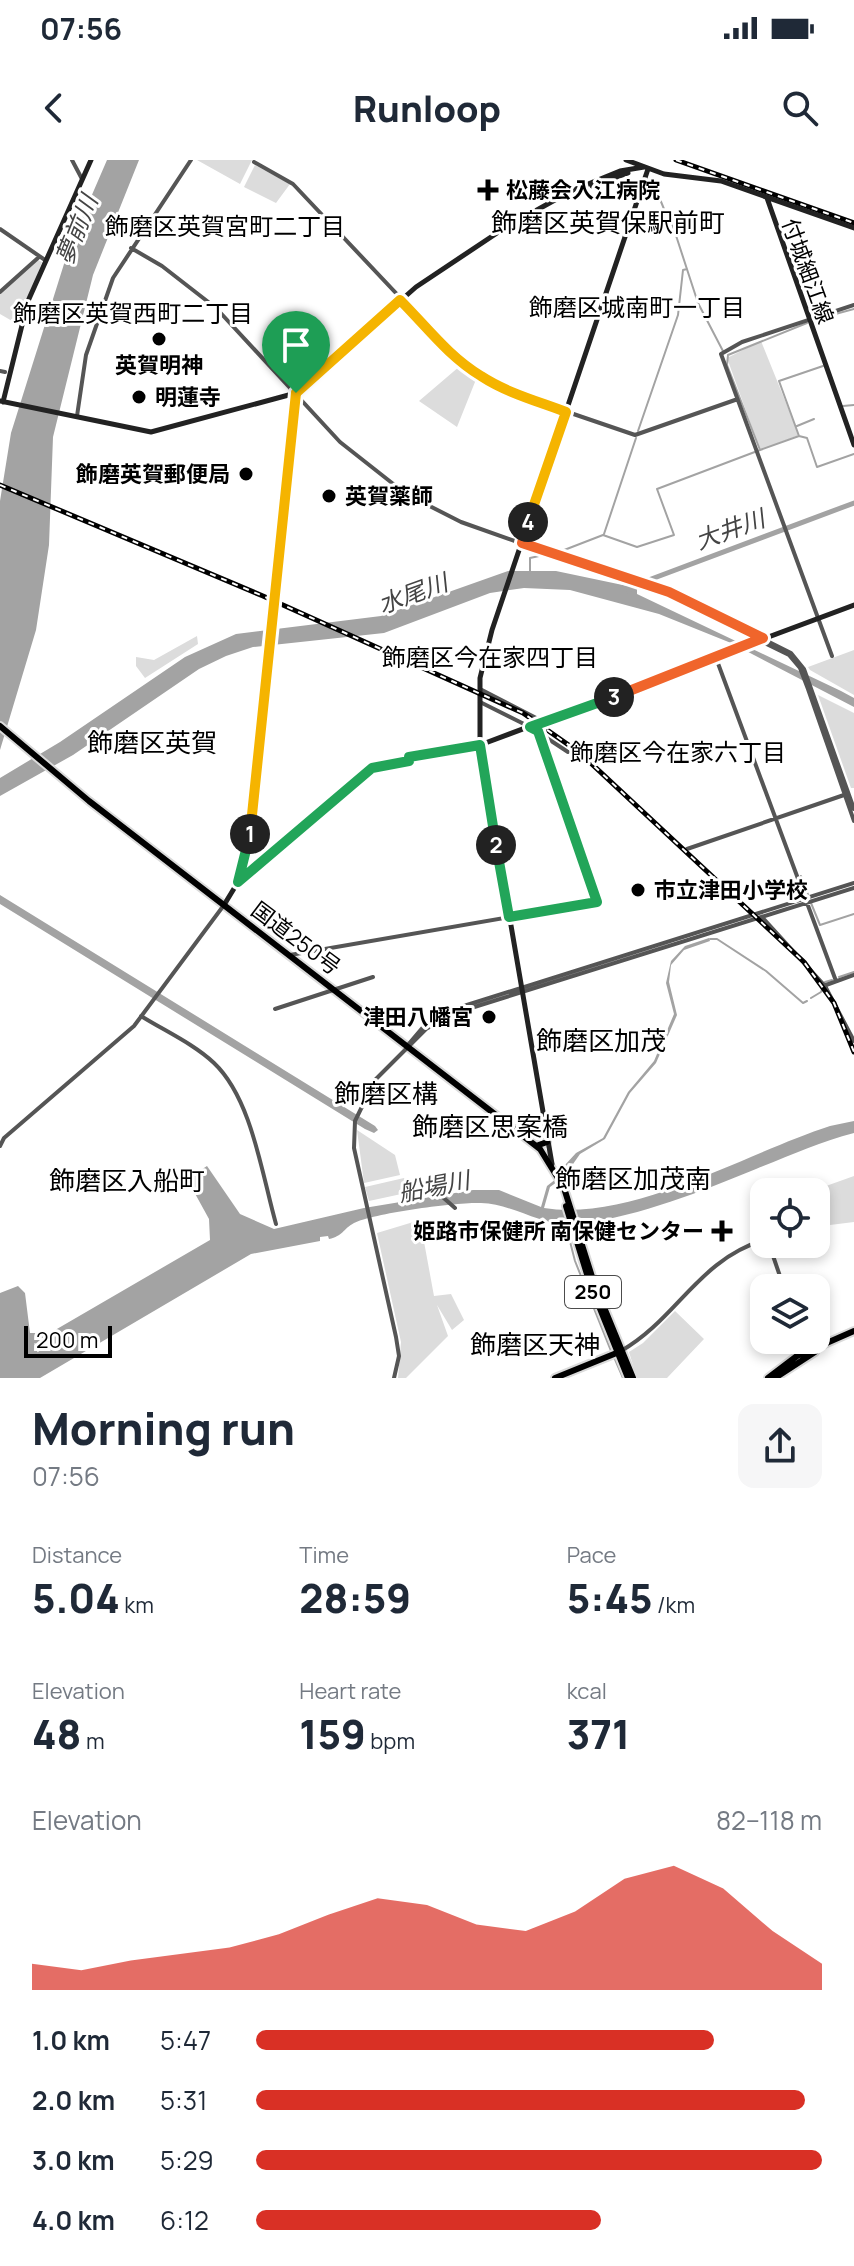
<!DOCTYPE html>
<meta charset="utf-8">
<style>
body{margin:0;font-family:Manrope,"Noto Sans JP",sans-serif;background:#f6f6f7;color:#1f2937;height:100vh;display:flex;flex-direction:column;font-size:30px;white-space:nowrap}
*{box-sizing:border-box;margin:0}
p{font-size:26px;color:#747a83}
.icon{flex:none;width:44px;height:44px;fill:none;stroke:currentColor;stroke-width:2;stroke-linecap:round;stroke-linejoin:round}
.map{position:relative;height:1218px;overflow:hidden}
.details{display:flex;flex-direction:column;background:#fff;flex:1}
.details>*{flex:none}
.tools{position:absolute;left:750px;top:1018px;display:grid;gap:16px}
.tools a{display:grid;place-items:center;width:80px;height:80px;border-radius:16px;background:#fff;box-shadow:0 4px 12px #0003;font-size:40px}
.scale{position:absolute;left:24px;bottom:20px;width:88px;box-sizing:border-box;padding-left:8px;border:4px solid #000;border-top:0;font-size:22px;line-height:28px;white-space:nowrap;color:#000;-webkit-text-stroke:6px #fff;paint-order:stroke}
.pin{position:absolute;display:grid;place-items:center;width:68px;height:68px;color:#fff;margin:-82px -34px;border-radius:50% 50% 50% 0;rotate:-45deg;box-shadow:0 0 8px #0007}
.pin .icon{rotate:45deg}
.km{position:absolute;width:40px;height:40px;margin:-20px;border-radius:50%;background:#222;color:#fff;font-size:22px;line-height:40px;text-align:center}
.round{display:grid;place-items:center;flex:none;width:84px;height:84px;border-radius:16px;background:#f6f6f7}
.overview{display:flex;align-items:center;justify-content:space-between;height:136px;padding:0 32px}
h1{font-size:44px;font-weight:800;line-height:60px}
.metrics{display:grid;grid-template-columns:repeat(3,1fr);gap:12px;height:136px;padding:8px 32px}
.metrics div{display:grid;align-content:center}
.metrics b{font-size:40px;font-weight:800}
.metrics small{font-size:22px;font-weight:400}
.metrics p{font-size:22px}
.chart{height:224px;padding:16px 32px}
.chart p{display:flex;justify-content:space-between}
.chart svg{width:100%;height:144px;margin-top:8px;fill:#d93025;opacity:.7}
ul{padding:0 32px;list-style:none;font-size:26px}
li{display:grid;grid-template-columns:128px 96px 1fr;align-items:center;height:60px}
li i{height:20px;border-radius:10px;background:#d93025}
.status{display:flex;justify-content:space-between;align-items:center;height:56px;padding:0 40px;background:#fff;direction:ltr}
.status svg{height:22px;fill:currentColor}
header{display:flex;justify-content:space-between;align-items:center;height:104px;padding:0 32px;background:#fff;font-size:36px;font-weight:800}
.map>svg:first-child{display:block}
.green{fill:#dcdcdc}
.water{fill:#a3a3a3}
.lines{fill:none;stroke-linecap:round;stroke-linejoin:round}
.stream{stroke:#a3a3a3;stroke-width:2}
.river{stroke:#a3a3a3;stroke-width:5}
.primary-casing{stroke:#dbdbdb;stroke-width:10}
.trunk-casing{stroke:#dbdbdb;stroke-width:10}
.tertiary{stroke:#555;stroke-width:4}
.secondary{stroke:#222;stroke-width:5}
.primary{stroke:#000;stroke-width:6}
.trunk{stroke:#000;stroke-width:6}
.rail-casing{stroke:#000;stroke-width:5}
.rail{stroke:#fff;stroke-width:2;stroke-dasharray:6;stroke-linecap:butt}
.split-1-casing{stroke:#fff;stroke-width:16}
.split-2-casing{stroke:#fff;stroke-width:16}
.split-3-casing{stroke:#fff;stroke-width:16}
.split-4-casing{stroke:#fff;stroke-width:16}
.split-5-casing{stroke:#fff;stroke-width:16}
.split-1{stroke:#f5b400;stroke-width:10}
.split-2{stroke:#22a559;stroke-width:10}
.split-3{stroke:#22a559;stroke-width:10}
.split-4{stroke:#f0652b;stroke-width:10}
.split-5{stroke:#f5b400;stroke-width:10}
.poi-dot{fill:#000;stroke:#fff;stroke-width:3}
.labels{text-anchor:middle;stroke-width:6;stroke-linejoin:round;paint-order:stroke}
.shield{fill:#fff;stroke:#4c4c4c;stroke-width:2}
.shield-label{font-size:20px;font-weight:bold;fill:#000}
.poi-label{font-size:22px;font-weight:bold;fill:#000;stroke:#fff;text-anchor:start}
.street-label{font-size:22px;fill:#000;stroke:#fff}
.neighbourhood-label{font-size:24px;fill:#000;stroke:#fff}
.water-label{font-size:24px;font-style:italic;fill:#444;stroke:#fff}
.quarter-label{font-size:26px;fill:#000;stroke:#fff}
</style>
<div class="status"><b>07:56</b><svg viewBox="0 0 49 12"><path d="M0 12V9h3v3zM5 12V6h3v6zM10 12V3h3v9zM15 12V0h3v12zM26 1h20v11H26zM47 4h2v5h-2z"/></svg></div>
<header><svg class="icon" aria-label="back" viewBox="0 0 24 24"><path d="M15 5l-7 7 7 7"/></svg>Runloop<svg class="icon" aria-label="search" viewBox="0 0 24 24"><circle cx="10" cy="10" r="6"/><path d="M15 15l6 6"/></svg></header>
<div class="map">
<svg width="854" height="1218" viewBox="0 0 854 1218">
<rect width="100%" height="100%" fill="#fff"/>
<!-- green -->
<path class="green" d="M197 0H252L240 24Z
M255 5 290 24 276 43 244 27Z
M38 100 42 102 19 165 0 154V133Z
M761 181 799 275 760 290 727 198Z
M460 206 477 217 457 267 419 241Z
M197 476 198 484 145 518 136 506V497L154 500Z
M854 490V535L810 510 808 507Z
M818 535 854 553V628H851Z
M357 970 395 995 400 1015 364 1023Z
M854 1016V1062L822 1066 816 1032 812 1031Z
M404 1018 411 1025 406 1033 369 1041 365 1027Z
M420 1060 434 1136 451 1134 464 1160 452 1170 437 1145 448 1176 406 1218H398L401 1182 377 1073Z
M675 1151 704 1179 667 1218H637L629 1192 643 1183Z"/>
<!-- water -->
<path class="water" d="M107 0H139L93 115 53 277 49 385 36 470 0 590V341L11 273 69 88Z
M508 411H556L637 428V434L841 531 854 538V547L731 483 659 454 570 430 524 428 490 433 384 473 253 487 226 496 199 509 73 595 0 636V618L60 582 185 497 236 474 381 456Z
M0 735 375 966 378 970 374 973 365 969 0 744Z
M709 778 710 781 684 790 671 805 669 822 677 855 656 903 630 933 605 979 580 994 564 1017 550 1027 544 1048C633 1062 746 993 830 966L854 961V973C820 982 789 996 756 1009 700 1032 642 1055 581 1064 546 1070 516 1044 481 1043 457 1042 374 1053 354 1063 343 1069 343 1076 329 1079L328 1076 320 1077V1081L251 1094 40 1218H0V1133L18 1126 25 1133 30 1173H50L210 1080 209 1059 187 1019 207 1006 240 1054 274 1069 364 1048 473 1030H499L541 1047 547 1026 561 1015 565 1005 576 993 603 978 628 932 654 901 674 854 666 823 671 801 685 786Z"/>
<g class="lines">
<!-- stream -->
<path class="stream" d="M655 27 664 49
M669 54 698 143 724 193
M817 159 854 149
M843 246 854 245
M797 266 814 259
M638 271 678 155 683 110 687 109
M799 276 807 278 817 307 854 294
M760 290 799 276 779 221 823 206
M604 374 636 278
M559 392 603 375 637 387 674 375 657 329 760 290 727 205 728 195 807 163
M530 413V398L548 394
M801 716 809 737
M811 743 820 765 854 754
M710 779H717L766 811 803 843 807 841
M839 817 854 812
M811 838 821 832 825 822 832 820
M566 1066 575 1101 611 1191
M614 1197 623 1218"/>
<!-- river -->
<path class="river" d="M629 431 630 427 854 343"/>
<defs>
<path id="primary" d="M768 1218 797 1196 854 1171
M775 1218 815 1192"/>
<path id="trunk" d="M0 566 89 641 540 989 564 1028 594 1123 633 1218
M536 986 547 982
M566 1046 590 1124 628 1218
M555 1218 619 1192"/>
</defs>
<!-- primary casing -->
<use href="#primary" class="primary-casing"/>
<!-- trunk casing -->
<use href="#trunk" class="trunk-casing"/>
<!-- tertiary -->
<path class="tertiary" d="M72 0 82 19
M254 2 293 24 461 202 512 233 635 275 735 240
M0 69 45 100
M131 88 162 106 216 148 340 282 406 334 461 362 669 436 789 495 800 508 808 529 854 661
M0 132 39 97
M0 211 5 212
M77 256 86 195 113 118 191 0
M528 384 669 432 791 493 804 509 854 649
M832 496 721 194 742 182 854 145
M716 498 836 821
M480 529 544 562
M480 542 530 567 568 592
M687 689 844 635
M239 719 252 653 296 233
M762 757 825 826 854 881
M290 795 597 742 538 571
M826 825 854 815
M275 849 373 817
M141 856C165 871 194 884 214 903 252 939 262 1015 276 1064
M407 886 424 866 451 850 854 723
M0 986 4 978 134 866 224 745
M437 1032 455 1048
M816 1062 819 1061
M769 1084 784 1128
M802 1180 806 1193
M621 1191C677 1159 698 1100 764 1080
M394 1218 399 1196 396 1177 354 988 355 961 375 920 426 869 452 854 854 728"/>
<!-- secondary -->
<path class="secondary" d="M626 0 664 14 721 21 854 68
M592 26 628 13
M767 38 854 285
M0 241 151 272 296 233 416 127 503 69 571 31 620 11 644 7
M3 242 28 141 91 0
M224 745 238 722 372 608 409 601V597L480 585 854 445
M552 1004 480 585V518L492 470 648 9"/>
<!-- primary -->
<use href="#primary" class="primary"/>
<!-- trunk -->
<use href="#trunk" class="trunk"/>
<defs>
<path id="rail" d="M676 0 854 63
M0 325 263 436 523 553 580 593 804 802 834 843 854 892"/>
</defs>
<!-- rail casing -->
<use href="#rail" class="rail-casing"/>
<!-- rail -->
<use href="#rail" class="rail"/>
</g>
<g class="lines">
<defs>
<path id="split-1" d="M250 674 296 233"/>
<path id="split-2" d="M250 674 238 722 372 608 409 601V597L480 585 496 685"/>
<path id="split-3" d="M496 685 509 757 597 742 538 571 530 567 614 537"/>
<path id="split-4" d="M528 362 522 383 669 432 763 478 614 537"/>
<path id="split-5" d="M296 233 400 140C426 166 449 197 481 216 507 233 537 241 566 252L528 362"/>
</defs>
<!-- split-1 casing -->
<use href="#split-1" class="split-1-casing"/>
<!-- split-2 casing -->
<use href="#split-2" class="split-2-casing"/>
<!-- split-3 casing -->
<use href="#split-3" class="split-3-casing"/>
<!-- split-4 casing -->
<use href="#split-4" class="split-4-casing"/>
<!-- split-5 casing -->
<use href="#split-5" class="split-5-casing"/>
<!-- split-1 -->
<use href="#split-1" class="split-1"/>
<!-- split-2 -->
<use href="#split-2" class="split-2"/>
<!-- split-3 -->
<use href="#split-3" class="split-3"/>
<!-- split-4 -->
<use href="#split-4" class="split-4"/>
<!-- split-5 -->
<use href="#split-5" class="split-5"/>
</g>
<!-- markers -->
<g class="poi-dot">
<path d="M484 18h8v8h8v8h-8v8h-8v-8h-8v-8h8z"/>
<circle cx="159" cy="179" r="8"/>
<circle cx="139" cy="237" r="8"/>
<circle cx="246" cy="314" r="8"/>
<circle cx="329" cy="336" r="8"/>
<circle cx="638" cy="730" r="8"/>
<circle cx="489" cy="857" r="8"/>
<path d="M718 1059h8v8h8v8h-8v8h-8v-8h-8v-8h8z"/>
</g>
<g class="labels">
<!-- shield labels -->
<rect class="shield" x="565" y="1116" width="56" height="32" rx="6"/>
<g class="shield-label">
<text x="593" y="1139">250</text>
</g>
<!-- poi labels -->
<g class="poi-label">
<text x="506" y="38">松藤会入江病院</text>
<text x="159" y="213" text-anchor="middle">英賀明神</text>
<text x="155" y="245">明蓮寺</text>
<text x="230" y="322" text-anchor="end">飾磨英賀郵便局</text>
<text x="345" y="344">英賀薬師</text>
<text x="654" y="738">市立津田小学校</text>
<text x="473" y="865" text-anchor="end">津田八幡宮</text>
<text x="704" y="1079" text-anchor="end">姫路市保健所 南保健センター</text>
</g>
<!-- street labels -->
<g class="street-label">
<text transform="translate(808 111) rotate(70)" y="8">付城細江線</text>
<text transform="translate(296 778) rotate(37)" y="8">国道250号</text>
</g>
<!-- neighbourhood labels -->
<g class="neighbourhood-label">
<text x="225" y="75">飾磨区英賀宮町二丁目</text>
<text x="637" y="156">飾磨区城南町一丁目</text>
<text x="133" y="162">飾磨区英賀西町二丁目</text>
<text x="490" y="506">飾磨区今在家四丁目</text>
<text x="678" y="601">飾磨区今在家六丁目</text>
</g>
<!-- water labels -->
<g class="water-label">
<text transform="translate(77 70) rotate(-68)" y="8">夢前川</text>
<text transform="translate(730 370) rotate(-20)" y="8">大井川</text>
<text transform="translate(413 434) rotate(-20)" y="8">水尾川</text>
<text transform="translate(434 1027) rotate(-11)" y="8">船場川</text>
</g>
<!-- quarter labels -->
<g class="quarter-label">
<text x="608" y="72">飾磨区英賀保駅前町</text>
<text x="152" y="592">飾磨区英賀</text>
<text x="601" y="890">飾磨区加茂</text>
<text x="386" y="943">飾磨区構</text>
<text x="490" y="976">飾磨区思案橋</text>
<text x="633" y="1028">飾磨区加茂南</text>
<text x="127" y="1030">飾磨区入船町</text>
<text x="535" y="1194">飾磨区天神</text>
</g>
</g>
</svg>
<div class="tools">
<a><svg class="icon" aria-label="locate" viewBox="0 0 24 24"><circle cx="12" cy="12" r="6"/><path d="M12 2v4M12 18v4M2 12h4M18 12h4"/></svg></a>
<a><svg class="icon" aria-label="layers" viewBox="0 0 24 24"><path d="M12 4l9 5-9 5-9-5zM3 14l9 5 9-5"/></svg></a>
</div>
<div class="scale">200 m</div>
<div class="pin" style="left:296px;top:233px;background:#1e9e55"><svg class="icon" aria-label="arrive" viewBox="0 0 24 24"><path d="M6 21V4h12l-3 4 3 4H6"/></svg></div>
<b class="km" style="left:250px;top:674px">1</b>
<b class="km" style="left:496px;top:685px">2</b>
<b class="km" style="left:614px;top:537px">3</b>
<b class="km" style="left:528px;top:362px">4</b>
</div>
<section class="details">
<div class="overview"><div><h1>Morning run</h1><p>07:56</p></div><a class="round"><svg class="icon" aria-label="share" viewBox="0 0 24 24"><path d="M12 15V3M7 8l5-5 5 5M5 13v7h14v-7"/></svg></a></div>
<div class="metrics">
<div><p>Distance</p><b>5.04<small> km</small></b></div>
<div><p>Time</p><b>28:59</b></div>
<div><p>Pace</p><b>5:45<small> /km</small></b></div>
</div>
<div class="metrics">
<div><p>Elevation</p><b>48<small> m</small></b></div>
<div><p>Heart rate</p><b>159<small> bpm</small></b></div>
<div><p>kcal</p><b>371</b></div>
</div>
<div class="chart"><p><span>Elevation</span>82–118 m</p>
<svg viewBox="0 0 160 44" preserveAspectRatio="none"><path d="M0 44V36L10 38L20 35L30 33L40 31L50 27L60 21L70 16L80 18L90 24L100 26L110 20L120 10L130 6L140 13L150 26L160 36V44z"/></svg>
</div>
<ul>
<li><b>1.0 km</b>5:47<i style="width:81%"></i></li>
<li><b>2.0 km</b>5:31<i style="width:97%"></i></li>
<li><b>3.0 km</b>5:29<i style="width:100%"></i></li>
<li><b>4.0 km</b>6:12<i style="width:61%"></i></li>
</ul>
</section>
